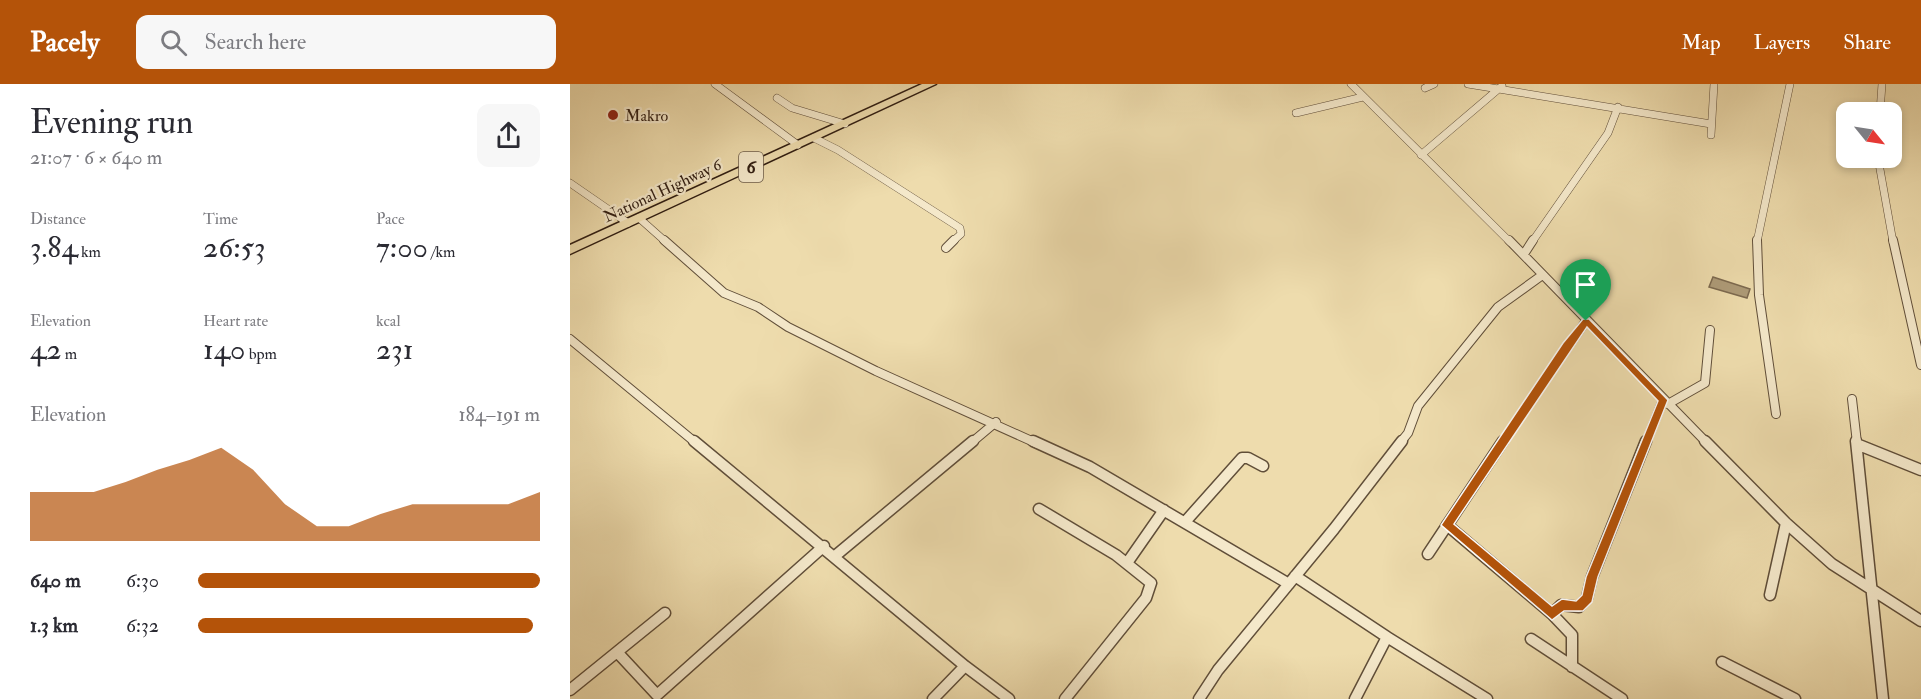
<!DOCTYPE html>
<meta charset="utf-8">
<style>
body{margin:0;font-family:"IM FELL Double Pica",serif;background:#f7f7f7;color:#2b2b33;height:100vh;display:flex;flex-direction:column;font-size:22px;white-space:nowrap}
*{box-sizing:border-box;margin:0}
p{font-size:20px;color:#7c7c81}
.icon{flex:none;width:33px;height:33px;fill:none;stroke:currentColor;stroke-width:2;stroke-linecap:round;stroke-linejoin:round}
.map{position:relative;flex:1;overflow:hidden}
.panel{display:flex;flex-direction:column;background:#fff;width:570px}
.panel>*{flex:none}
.needle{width:39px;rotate:120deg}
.buttons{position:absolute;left:1266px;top:18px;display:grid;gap:12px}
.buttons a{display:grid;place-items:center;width:66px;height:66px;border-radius:12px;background:#fff;box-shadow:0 3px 9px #0003;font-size:30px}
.pin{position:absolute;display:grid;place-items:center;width:51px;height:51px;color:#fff;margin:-62px -26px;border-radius:50% 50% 50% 0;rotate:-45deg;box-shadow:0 0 6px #0007}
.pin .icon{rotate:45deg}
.round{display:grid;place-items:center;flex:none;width:63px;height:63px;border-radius:12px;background:#f7f7f7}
.summary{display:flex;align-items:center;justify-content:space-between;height:102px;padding:0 30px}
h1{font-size:33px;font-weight:600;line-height:45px}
.stats{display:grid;grid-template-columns:repeat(3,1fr);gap:9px;height:102px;padding:6px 30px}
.stats div{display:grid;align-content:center}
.stats b{font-size:30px;font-weight:600}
.stats small{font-size:16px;font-weight:400}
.stats p{font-size:16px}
.chart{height:168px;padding:12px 30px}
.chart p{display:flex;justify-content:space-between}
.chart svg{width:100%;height:108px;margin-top:6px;fill:#b45309;opacity:.7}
ul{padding:0 30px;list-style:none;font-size:20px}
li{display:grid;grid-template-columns:96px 72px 1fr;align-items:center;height:45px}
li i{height:15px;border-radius:8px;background:#b45309}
header{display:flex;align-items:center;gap:36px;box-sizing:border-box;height:84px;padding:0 30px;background:#b45309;color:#fff}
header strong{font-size:28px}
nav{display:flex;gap:33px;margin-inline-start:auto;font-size:21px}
.search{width:420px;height:54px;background:#f7f7f7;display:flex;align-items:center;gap:15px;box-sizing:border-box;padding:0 21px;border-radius:12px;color:#7c7c81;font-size:22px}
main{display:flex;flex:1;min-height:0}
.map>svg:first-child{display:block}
.water{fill:#ae9b78;stroke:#7c694f;stroke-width:1.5}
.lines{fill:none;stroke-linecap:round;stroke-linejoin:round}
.street-far2-casing{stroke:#604e39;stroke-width:8}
.street-far1-casing{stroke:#604e39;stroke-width:10}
.street-casing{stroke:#604e39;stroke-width:13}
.highway-casing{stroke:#311e12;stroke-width:3}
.street-far2{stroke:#f4e8ca;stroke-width:7}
.street-far1{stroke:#f4e8ca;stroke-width:8}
.street{stroke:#f4e8ca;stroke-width:10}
.highway{fill:#eedcad;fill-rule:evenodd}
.route{fill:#b45309;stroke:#fff;stroke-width:1.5;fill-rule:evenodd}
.poi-dot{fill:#8f2418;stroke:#f4e8ca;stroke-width:2}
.labels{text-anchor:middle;stroke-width:4.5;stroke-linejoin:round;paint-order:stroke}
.far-poi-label{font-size:16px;fill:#311e12;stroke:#f4e8ca;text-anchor:start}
.far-street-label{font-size:16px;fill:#311e12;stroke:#f4e8ca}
.shield{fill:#f4e8ca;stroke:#6c5b49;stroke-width:1.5}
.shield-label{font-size:18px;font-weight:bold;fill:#311e12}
</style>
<header>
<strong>Pacely</strong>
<div class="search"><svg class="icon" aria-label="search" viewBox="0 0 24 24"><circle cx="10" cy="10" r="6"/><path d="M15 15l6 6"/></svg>Search here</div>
<nav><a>Map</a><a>Layers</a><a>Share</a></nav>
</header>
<main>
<section class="panel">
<div class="summary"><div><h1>Evening run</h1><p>21:07 · 6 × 640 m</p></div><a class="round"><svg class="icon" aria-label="share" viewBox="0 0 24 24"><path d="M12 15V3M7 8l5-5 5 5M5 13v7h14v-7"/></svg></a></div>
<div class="stats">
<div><p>Distance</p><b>3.84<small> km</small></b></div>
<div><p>Time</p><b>26:53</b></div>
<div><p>Pace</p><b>7:00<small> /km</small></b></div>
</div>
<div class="stats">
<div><p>Elevation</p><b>42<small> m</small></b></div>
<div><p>Heart rate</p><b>140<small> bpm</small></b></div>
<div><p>kcal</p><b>231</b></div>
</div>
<div class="chart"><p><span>Elevation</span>184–191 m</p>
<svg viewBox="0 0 160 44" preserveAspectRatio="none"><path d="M0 44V24L10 24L20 24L30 20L40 15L50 11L60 6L70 15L80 29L90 38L100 38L110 33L120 29L130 29L140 29L150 29L160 24V44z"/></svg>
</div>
<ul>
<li><b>640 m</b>6:30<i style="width:100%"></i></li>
<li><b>1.3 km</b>6:32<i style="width:98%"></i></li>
</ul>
</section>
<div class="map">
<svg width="1351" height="615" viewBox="0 0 1351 615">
<rect width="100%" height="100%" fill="#eedcad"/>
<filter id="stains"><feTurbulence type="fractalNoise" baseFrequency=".00333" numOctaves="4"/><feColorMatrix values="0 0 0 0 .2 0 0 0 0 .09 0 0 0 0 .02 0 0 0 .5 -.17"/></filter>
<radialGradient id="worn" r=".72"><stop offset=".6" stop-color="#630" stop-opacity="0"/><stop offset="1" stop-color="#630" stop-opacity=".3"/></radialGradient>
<!-- water -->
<path class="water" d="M1143 193 1180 205 1177 214 1139 203Z"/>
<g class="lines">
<defs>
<path id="street-far2" d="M145 0 228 61
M781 0 940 158
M898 0 1141 40
M855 4 864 0
M207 14 222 24 275 40
M1310 28 1312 0
M726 29 793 13
M1141 51 1144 0
M244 54 268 66 390 144 391 150 382 158
M851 71 932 2
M1308 74 1323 158
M0 99 58 139
M69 134 96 158
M962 158 1038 49 1048 23
M1187 158 1220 0"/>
<path id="street-far1" d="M94 156 154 209 188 223 218 243 306 287 466 359
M939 156 1137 359
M1187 156 1189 211 1206 330
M1323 156 1351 281
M376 164 384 156
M954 170 963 156
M0 255 126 359
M1282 315 1287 359
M1098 320 1135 299 1140 246
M401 359 426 338
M830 359 838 349 848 322 928 223 971 192
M932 359 1016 237
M1076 359 1093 316"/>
<path id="street" d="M124 357 395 582 439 615
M463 357 520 383 719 500
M1135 357 1216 439 1262 480 1351 537
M1286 357 1313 615
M1289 361 1351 386
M469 425 546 471 581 499 576 514 495 615
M615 438 672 374H678L693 382
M877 441 982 530
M858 470 933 357
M265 472 403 357
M557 479 594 426
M725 492 817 553 785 615
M1200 511 1216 439
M817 553 917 615
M961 555 1052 615
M47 568 87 611 254 462
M1152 578 1225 615
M1002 583V551L982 530 991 521 1009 523 1017 514 1022 493 1076 357
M0 606 95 529
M363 615 395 582
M629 615 648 586 764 445 832 357"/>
<path id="highway" d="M352 0H366L0 170V161Z"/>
</defs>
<!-- street-far2 casing -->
<use href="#street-far2" class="street-far2-casing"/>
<!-- street-far1 casing -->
<use href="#street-far1" class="street-far1-casing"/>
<!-- street casing -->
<use href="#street" class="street-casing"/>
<!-- highway casing -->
<use href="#highway" class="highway-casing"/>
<!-- street-far2 -->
<use href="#street-far2" class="street-far2"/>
<!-- street-far1 -->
<use href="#street-far1" class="street-far1"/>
<!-- street -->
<use href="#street" class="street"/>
<!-- highway -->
<use href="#highway" class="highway"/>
</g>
<!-- route -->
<path class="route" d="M1013 235H1019L1098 316 1028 493 1022 518 1013 527H994L982 536 871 441 993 259ZM1017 243 1088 317 1016 493 1012 511 1006 517 992 515 982 522 884 440Z"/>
<!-- markers -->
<circle class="poi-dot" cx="43" cy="31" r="6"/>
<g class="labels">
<!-- far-poi labels -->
<g class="far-poi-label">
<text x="55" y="37">Makro</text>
</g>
<!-- far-street labels -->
<g class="far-street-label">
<text transform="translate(92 106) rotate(-25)" y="6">National Highway 6</text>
</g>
<!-- shield labels -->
<rect class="shield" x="169" y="68" width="24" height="30" rx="4.5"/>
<g class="shield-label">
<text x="181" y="89">6</text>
</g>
</g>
<rect width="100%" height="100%" filter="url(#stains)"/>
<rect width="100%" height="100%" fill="url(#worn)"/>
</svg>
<div class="buttons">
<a><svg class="needle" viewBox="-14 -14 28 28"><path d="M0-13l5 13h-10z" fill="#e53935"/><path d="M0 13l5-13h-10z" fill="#7c7c81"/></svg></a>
</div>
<div class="pin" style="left:1016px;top:237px;background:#1e9e55"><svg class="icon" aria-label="arrive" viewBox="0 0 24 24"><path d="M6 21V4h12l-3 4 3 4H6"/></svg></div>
</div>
</main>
